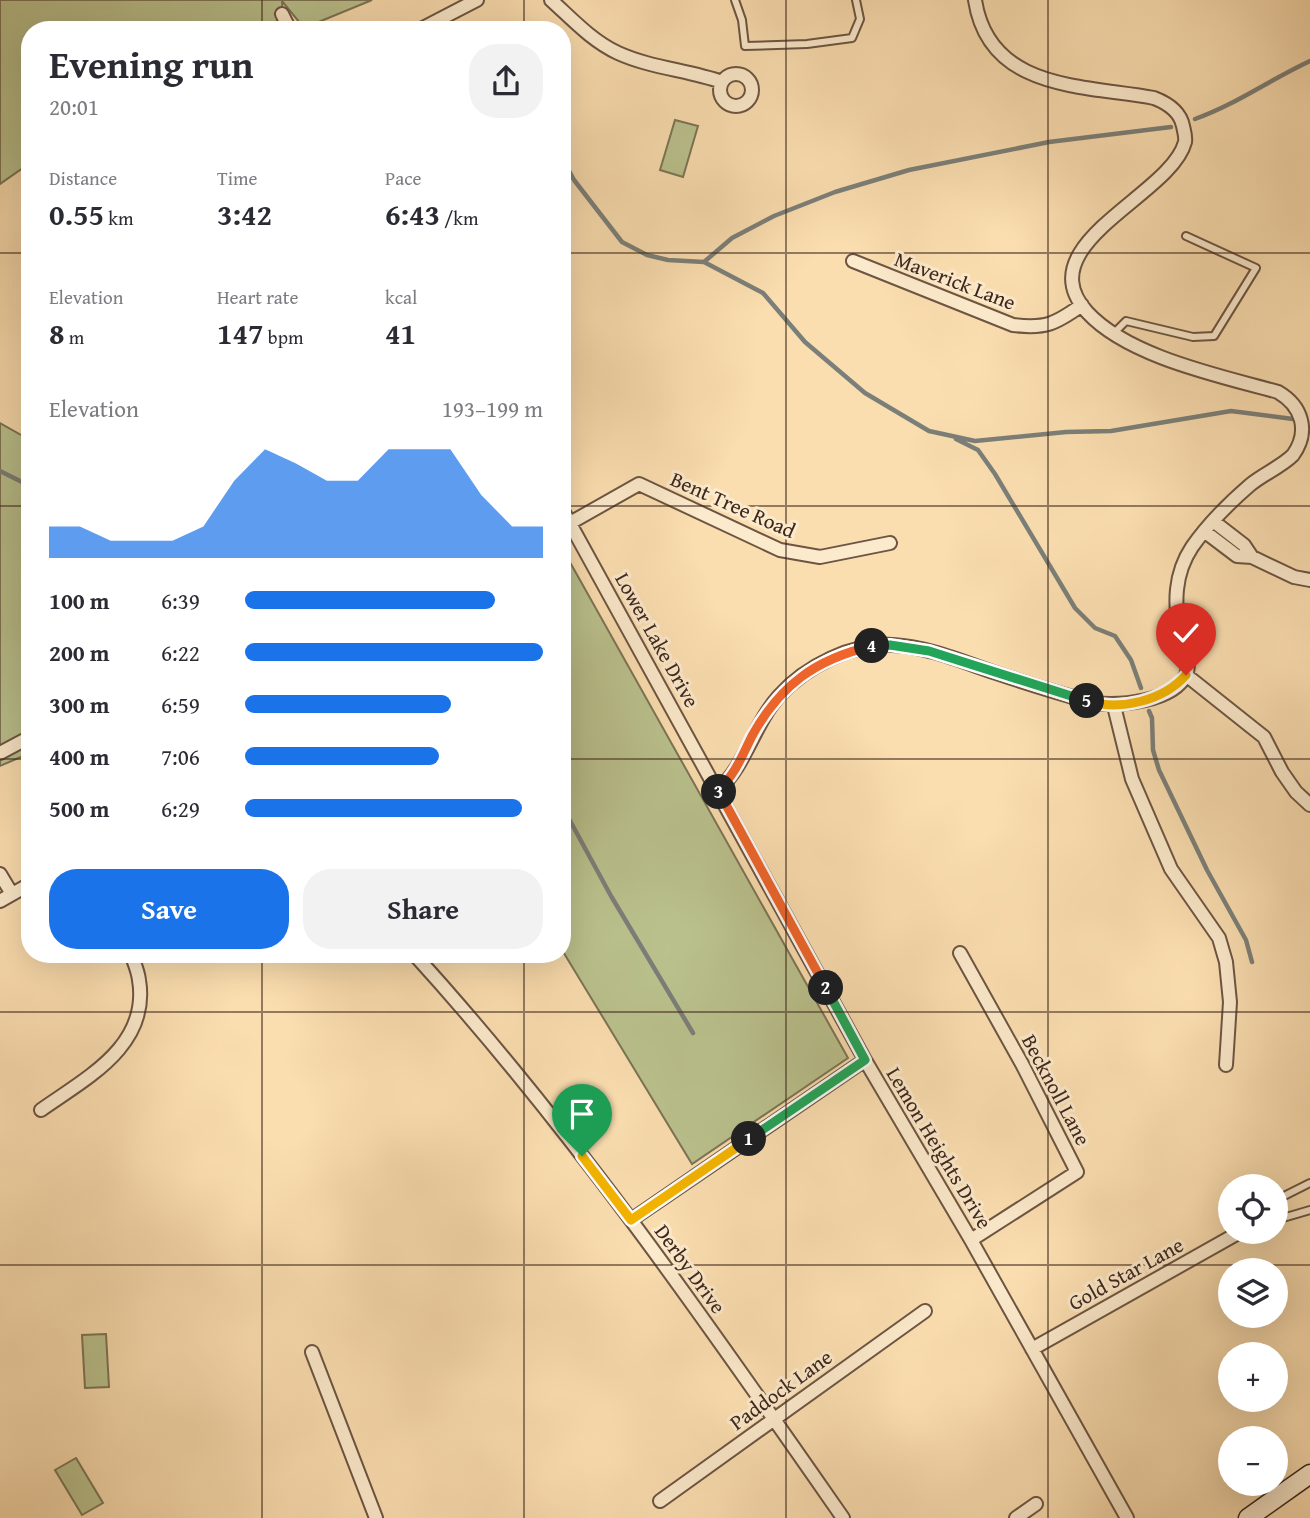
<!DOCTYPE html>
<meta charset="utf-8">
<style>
body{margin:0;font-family:"Gentium Book Plus",serif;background:#f2f2f3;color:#2b2b33;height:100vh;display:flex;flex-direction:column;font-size:26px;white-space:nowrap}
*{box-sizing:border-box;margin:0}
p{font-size:23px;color:#7c7c81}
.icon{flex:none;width:38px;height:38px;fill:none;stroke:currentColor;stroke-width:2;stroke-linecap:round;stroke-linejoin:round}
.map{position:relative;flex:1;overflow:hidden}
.panel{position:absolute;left:21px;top:21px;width:550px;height:942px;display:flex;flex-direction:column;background:#fff;border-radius:28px;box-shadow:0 7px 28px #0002}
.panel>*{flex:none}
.fabs{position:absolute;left:1218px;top:1174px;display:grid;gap:14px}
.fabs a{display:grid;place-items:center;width:70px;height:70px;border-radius:50%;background:#fff;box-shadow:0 7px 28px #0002;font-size:35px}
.pin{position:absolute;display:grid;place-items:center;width:60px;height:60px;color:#fff;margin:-72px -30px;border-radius:50% 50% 50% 0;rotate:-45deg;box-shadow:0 0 7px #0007}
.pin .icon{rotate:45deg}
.km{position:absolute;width:35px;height:35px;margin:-18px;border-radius:50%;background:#222;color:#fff;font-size:19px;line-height:35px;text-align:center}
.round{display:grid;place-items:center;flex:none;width:74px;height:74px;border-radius:28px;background:#f2f2f3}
.overview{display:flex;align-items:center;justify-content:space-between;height:119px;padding:0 28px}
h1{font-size:38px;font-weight:700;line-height:52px}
.stats{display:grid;grid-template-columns:repeat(3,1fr);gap:10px;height:119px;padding:7px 28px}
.stats div{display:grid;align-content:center}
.stats b{font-size:30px;font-weight:700}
.stats small{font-size:19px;font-weight:400}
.stats p{font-size:19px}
.chart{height:196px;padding:14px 28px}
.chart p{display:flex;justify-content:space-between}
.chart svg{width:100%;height:126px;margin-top:7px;fill:#1a73e8;opacity:.7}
.button{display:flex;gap:14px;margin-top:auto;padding:14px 28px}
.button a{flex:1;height:80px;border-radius:28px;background:#1a73e8;color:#fff;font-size:28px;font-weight:700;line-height:80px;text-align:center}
.button a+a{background:#f2f2f3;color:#2b2b33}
ul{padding:0 28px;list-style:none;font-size:23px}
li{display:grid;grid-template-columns:112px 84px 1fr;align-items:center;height:52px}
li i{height:18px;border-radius:9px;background:#1a73e8}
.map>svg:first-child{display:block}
.green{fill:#bac28e;stroke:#7c7456;stroke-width:2}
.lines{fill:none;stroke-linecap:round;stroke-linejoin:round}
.stream{stroke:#7b7f79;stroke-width:4.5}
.lane-casing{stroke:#6c5542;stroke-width:10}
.street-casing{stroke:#6c5542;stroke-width:16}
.secondary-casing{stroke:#3d271d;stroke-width:21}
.lane{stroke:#fceacc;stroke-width:6}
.street{stroke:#fceacc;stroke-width:12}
.secondary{stroke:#fceacc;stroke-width:18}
.split-1-casing{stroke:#fff;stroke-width:14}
.split-2-casing{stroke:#fff;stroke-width:14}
.split-3-casing{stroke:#fff;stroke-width:14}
.split-4-casing{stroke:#fff;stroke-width:14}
.split-5-casing{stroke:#fff;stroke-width:14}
.split-6-casing{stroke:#fff;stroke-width:14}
.split-1{stroke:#f5b400;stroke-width:9}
.split-2{stroke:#22a559;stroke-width:9}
.split-3{stroke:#f0652b;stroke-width:9}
.split-4{stroke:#f0652b;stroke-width:9}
.split-5{stroke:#22a559;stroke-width:9}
.split-6{stroke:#f5b400;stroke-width:9}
.grid{fill:none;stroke:#3d271d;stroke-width:2;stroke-opacity:0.55}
.labels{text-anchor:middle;stroke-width:6;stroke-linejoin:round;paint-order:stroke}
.street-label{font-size:21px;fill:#3d271d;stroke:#fceacc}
</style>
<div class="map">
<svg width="1310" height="1518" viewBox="0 0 1310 1518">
<rect width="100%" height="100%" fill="#fbdeb0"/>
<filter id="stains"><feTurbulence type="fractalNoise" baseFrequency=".00286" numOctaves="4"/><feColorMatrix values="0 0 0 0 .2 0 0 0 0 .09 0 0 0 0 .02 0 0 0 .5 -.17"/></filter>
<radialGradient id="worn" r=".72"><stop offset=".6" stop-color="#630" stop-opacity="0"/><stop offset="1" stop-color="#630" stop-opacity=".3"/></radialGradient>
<!-- green -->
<path class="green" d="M0 0H372L304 28 282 1 283 18 261 30H30V163L0 184Z
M675 120 698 126 683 177 660 170Z
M0 423 30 440V753L0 766Z
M562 548 848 1058 692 1164 562 950Z
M106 1334 109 1387 85 1388 82 1335Z
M76 1458 103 1503 82 1515 55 1470Z"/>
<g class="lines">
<!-- stream -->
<path class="stream" d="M469 24 474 30
M1195 119C1235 105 1271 79 1310 61
M562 158 574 180 622 242 647 255 668 260 704 262 763 293 805 342 865 393 929 431 975 441 1066 432 1111 431 1231 411 1293 419
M704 262 732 238 774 216 835 192 909 170 1049 142 1171 127
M956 439 978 450 995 474 1075 608 1095 628 1115 636 1131 660 1141 688
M0 471 30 486
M1149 711 1152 718 1153 750 1159 770 1207 870 1246 940 1252 962
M562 806 611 896 693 1033"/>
<defs>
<path id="lane" d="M735 0 742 20 745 46 807 44 852 38 860 19 856 0
M1114 333 1126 321 1193 337 1214 336 1256 268 1186 236
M1276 1200 1310 1183
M1276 1220 1310 1210"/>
<path id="street" d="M551 0C572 19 592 41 618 53 651 68 688 70 722 82
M282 14 290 30
M419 30 477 0
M720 90a16 16 0 1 1 32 0a16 16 0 1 1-32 0Z
M853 261 1013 325C1046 329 1055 324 1082 305
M562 509 865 1060 971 1240 1127 1518
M1213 521 1244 545 1252 557
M570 523 639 484 780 550 820 557 890 543
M1204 531 1237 556 1252 557 1294 577 1310 580
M1186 675 1264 737 1282 772 1296 792 1310 805
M1114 706 1132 779 1171 869 1219 938 1226 962 1230 1002 1226 1065
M0 753 30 737
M718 790C746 765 754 724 779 696 806 666 852 643 893 645 929 647 963 662 996 673 1029 684 1061 694 1094 703 1119 706 1173 702 1186 675 1192 661 1182 647 1180 634 1174 604 1174 574 1192 547 1208 524 1228 504 1250 485 1263 474 1281 467 1293 455 1310 431 1302 406 1278 392 1221 376 1128 357 1087 312 1026 244 1171 196 1185 142 1186 137 1184 131 1183 126 1180 111 1167 103 1154 98 1084 85 989 91 975 0
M0 874 12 894
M0 901 30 884
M960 953 1022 1064 1077 1172 971 1240
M414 954C573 1129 708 1324 843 1518
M41 1110C86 1078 150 1046 139 980 138 971 134 962 131 954
M631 1220 865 1060
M1032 1349 1240 1232
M312 1352 376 1518
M660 1501 925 1311
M1016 1518 1036 1504"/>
<path id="secondary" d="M1248 1518 1310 1474"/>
</defs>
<!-- lane casing -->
<use href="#lane" class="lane-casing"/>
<!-- street casing -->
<use href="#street" class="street-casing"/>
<!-- secondary casing -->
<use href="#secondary" class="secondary-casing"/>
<!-- lane -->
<use href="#lane" class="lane"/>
<!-- street -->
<use href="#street" class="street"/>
<!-- secondary -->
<use href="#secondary" class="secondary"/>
</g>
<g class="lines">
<defs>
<path id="split-1" d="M582 1156 631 1220 749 1139"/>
<path id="split-2" d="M749 1139 865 1060 826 988"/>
<path id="split-3" d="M719 792 826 988"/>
<path id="split-4" d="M719 792 718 790C735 775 742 756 752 736 780 685 816 659 872 646"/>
<path id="split-5" d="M872 646 890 645 929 651 1087 701"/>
<path id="split-6" d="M1087 701C1120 711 1163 701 1186 675"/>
</defs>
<!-- split-1 casing -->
<use href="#split-1" class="split-1-casing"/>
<!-- split-2 casing -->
<use href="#split-2" class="split-2-casing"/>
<!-- split-3 casing -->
<use href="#split-3" class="split-3-casing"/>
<!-- split-4 casing -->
<use href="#split-4" class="split-4-casing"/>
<!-- split-5 casing -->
<use href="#split-5" class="split-5-casing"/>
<!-- split-6 casing -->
<use href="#split-6" class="split-6-casing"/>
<!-- split-1 -->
<use href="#split-1" class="split-1"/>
<!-- split-2 -->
<use href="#split-2" class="split-2"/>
<!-- split-3 -->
<use href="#split-3" class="split-3"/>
<!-- split-4 -->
<use href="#split-4" class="split-4"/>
<!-- split-5 -->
<use href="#split-5" class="split-5"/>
<!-- split-6 -->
<use href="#split-6" class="split-6"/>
</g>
<!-- grid -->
<path class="grid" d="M262 0V30M524 0V30M786 0V1518M1048 0V1518M0 253H30M562 253H1310M0 506H30M562 506H1310M0 759H30M562 759H1310M262 954V1518M524 954V1518M0 1012H1310M0 1265H1310"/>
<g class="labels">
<!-- street labels -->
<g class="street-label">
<text transform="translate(955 281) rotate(21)" y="7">Maverick Lane</text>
<text transform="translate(733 505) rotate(24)" y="7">Bent Tree Road</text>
<text transform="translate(657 640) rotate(61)" y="7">Lower Lake Drive</text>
<text transform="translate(1056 1090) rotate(62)" y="7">Becknoll Lane</text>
<text transform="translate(939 1148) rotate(59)" y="7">Lemon Heights Drive</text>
<text transform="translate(690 1269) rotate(54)" y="7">Derby Drive</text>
<text transform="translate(1126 1274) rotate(-29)" y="7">Gold Star Lane</text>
<text transform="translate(781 1390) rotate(-36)" y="7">Paddock Lane</text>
</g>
</g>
<rect width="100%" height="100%" filter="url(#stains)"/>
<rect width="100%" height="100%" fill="url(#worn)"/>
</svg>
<div class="fabs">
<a><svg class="icon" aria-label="locate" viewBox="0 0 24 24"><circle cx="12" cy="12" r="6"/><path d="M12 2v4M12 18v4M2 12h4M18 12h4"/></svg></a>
<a><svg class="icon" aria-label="layers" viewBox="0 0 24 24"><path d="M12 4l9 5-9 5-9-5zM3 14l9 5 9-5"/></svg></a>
<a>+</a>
<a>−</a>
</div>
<div class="pin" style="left:582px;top:1156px;background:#1e9e55"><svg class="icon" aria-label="arrive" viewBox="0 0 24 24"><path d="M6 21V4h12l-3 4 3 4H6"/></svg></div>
<div class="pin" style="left:1186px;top:675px;background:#d93025"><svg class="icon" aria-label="check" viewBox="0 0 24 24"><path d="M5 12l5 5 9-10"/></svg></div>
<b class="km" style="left:749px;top:1139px">1</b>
<b class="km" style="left:826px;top:988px">2</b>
<b class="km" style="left:719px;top:792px">3</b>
<b class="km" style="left:872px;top:646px">4</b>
<b class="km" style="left:1087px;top:701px">5</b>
<section class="panel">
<div class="overview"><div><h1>Evening run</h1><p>20:01</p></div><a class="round"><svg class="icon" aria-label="share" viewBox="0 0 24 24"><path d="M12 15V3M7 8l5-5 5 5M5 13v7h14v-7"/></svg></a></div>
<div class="stats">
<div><p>Distance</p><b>0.55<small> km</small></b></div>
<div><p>Time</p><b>3:42</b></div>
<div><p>Pace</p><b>6:43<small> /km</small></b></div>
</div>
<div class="stats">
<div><p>Elevation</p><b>8<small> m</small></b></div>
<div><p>Heart rate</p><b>147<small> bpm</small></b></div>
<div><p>kcal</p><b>41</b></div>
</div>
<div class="chart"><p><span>Elevation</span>193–199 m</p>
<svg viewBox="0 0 160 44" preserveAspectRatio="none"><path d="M0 44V33L10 33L20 38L30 38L40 38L50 33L60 17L70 6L80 11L90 17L100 17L110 6L120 6L130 6L140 22L150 33L160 33V44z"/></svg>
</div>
<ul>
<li><b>100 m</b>6:39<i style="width:84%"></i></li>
<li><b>200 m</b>6:22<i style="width:100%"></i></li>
<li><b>300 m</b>6:59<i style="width:69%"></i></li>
<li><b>400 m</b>7:06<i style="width:65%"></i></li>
<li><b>500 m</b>6:29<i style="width:93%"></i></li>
</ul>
<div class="button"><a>Save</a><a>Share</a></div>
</section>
</div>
